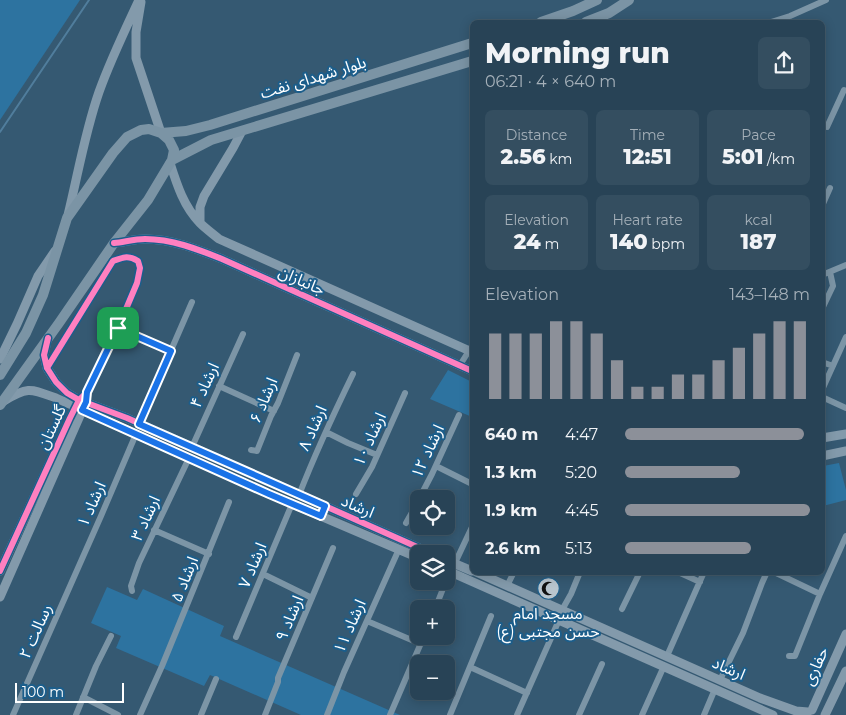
<!DOCTYPE html>
<meta charset="utf-8">
<style>
body{margin:0;font-family:Montserrat,"Noto Sans Arabic",sans-serif;background:#344e60;color:#f1f3f6;height:100vh;display:flex;flex-direction:column;font-size:19px;white-space:nowrap}
*{box-sizing:border-box;margin:0}
p{font-size:16px;color:#a5b0b9}
.icon{flex:none;width:28px;height:28px;fill:none;stroke:currentColor;stroke-width:2;stroke-linecap:round;stroke-linejoin:round}
.map{position:relative;flex:1;overflow:hidden}
.side{position:absolute;left:470px;top:20px;width:355px;height:555px;display:flex;flex-direction:column;background:#284356;border-radius:8px;box-shadow:0 2px 12px #0003,0 0 0 1px #445c6c}
.side>*{flex:none}
.buttons{position:absolute;left:410px;top:490px;display:grid;gap:10px}
.buttons a{display:grid;place-items:center;width:45px;height:45px;border-radius:8px;background:#284356;box-shadow:0 2px 12px #0003,0 0 0 1px #445c6c;font-size:25px}
.scale{position:absolute;left:15px;bottom:12px;width:109px;box-sizing:border-box;padding-left:5px;border:2px solid #fff;border-top:0;font-size:14px;line-height:18px;white-space:nowrap;color:#fff;-webkit-text-stroke:4px #1c5e8b;paint-order:stroke}
.pin{position:absolute;display:grid;place-items:center;width:42px;height:42px;color:#fff;margin:-21px;border-radius:10px;box-shadow:0 2px 8px #0006}
.round{display:grid;place-items:center;flex:none;width:52px;height:52px;border-radius:8px;background:#344e60}
.overview{display:flex;align-items:center;justify-content:space-between;height:85px;padding:0 15px}
h1{font-size:28px;font-weight:800;line-height:38px}
.figures{display:grid;grid-template-columns:repeat(3,1fr);gap:8px;height:85px;padding:5px 15px}
.figures div{display:grid;align-content:center;border-radius:8px;background:#344e60;text-align:center}
.figures b{font-size:21px;font-weight:800}
.figures small{font-size:14px;font-weight:400}
.figures p{font-size:14px}
.chart{height:140px;padding:10px 15px}
.chart p{display:flex;justify-content:space-between}
.chart svg{width:100%;height:90px;margin-top:5px;stroke:#8c9099;stroke-width:6}
ul{padding:0 15px;list-style:none;font-size:16px}
li{display:grid;grid-template-columns:80px 60px 1fr;align-items:center;height:38px}
li i{height:12px;border-radius:6px;background:#8c9099}
.map>svg:first-child{display:block}
.green{fill:#2d73a0}
.lines{fill:none;stroke-linecap:round;stroke-linejoin:round}
.stream{stroke:#507d9c;stroke-width:2}
.street{stroke:#7c95a6;stroke-width:6}
.secondary{stroke:#839aab;stroke-width:9}
.primary{stroke:#7b94a5;stroke-width:10}
.cycleway-casing{stroke:#1c5e8b;stroke-width:9}
.cycleway{stroke:#ff80c0;stroke-width:6}
.route-casing{stroke:#fff;stroke-width:10}
.route{stroke:#1a73e8;stroke-width:6}
.labels{text-anchor:middle;stroke-width:4;stroke-linejoin:round;paint-order:stroke}
.street-label{font-size:16px;fill:#fff;stroke:#1c5e8b}
.poi-label{font-size:16px;fill:#fff;stroke:#1c5e8b}
</style>
<div class="map">
<svg width="846" height="715" viewBox="0 0 846 715">
<rect width="100%" height="100%" fill="#355972"/>
<!-- green -->
<path class="green" d="M0 0H80L0 120Z
M448 370 472 382V417L430 399Z
M839 463 846 490V500L823 506V466Z
M107 587 137 600 143 589 224 626 220 636 400 715H301L210 675 204 686 116 648 121 636 91 623Z"/>
<g class="lines">
<!-- stream -->
<path class="stream" d="M0 132 89 0"/>
<!-- street -->
<path class="street" d="M771 22 790 16 826 0
M822 125 827 127 844 90
M822 206 830 188
M822 275 846 265
M822 309 833 286 830 272
M118 328 171 351
M822 362 833 366
M460 365 472 346
M47 368 113 261C124 257 128 255 138 261L140 268 137 283 118 328 87 392
M219 386 274 411
M822 390 846 337
M822 397 846 408
M139 424 192 302
M326 432 348 443 377 455
M192 447 243 334
M251 450 257 451 271 416 278 403 297 355
M436 466 472 484
M356 494 372 467 405 393
M299 495C315 454 334 413 353 374
M419 499 432 474 459 415
M406 523 419 500
M154 530 209 554
M455 563 472 527
M678 572 700 582
M774 572 820 594
M263 574 312 598
M507 586 514 572
M132 591 131 586 139 563 189 458
M435 609 446 581
M622 609 640 572
M562 610 571 594 580 572
M367 621 421 644
M236 637 292 504
M667 656 704 572
M789 656H795L820 594 846 536
M470 667 527 693
M720 680 743 633 762 583 767 572
M83 697 118 715
M13 715 101 516 136 434
M76 715 96 666 111 636
M140 715 162 666 229 502
M201 715 216 679
M265 715 278 682V678L333 548
M327 715 344 672 399 549
M390 715 424 636
M450 715 491 616
M517 715 559 620
M579 715 602 664
M642 715 664 666
M704 715 715 689"/>
<!-- secondary -->
<path class="secondary" d="M141 2 136 32V58L161 133
M170 163C177 185 184 207 200 223 206 229 213 234 219 239L472 352
M68 215C78 174 85 132 99 92 110 61 125 30 139 0
M200 223V207L204 196 233 148 242 131
M114 243C124 242 135 239 145 239 172 239 197 249 222 259L472 371
M47 341 44 355 47 368 56 382 67 393 79 400 127 418 433 554
M0 359 17 324 38 276 55 251
M4 401C28 386 31 389 56 398L269 494 419 558
M822 438 846 434
M822 456 846 451
M446 560 472 571
M446 570 773 715
M0 571 77 404
M476 572 760 698 796 711 808 712
M0 597 86 402 87 392
M812 710 846 634
M825 715 846 671"/>
<!-- primary -->
<path class="primary" d="M541 22 573 11 597 0
M586 22 609 13 629 0
M161 133 186 131 210 125 472 43
M172 160 211 140 472 61
M0 375 26 333 43 295 67 218 113 153 127 137 141 130 149 129 161 133 169 140 174 150 172 160 148 200 114 243 59 323 0 405"/>
<defs>
<path id="cycleway" d="M114 243C124 242 135 239 145 239 172 239 197 249 222 259L472 371
M48 338 44 355 47 368 56 382 67 393 79 400 127 418 433 554
M0 571 70 418 79 400 87 392 118 328 137 283 140 268 138 261C128 255 124 257 113 261L47 368"/>
</defs>
<!-- cycleway casing -->
<use href="#cycleway" class="cycleway-casing"/>
<!-- cycleway -->
<use href="#cycleway" class="cycleway"/>
</g>
<g class="lines">
<defs>
<path id="route" d="M118 328 171 351 139 424 325 506 321 516 269 494 82 410 86 402 87 392Z"/>
</defs>
<!-- route casing -->
<use href="#route" class="route-casing"/>
<!-- route -->
<use href="#route" class="route"/>
</g>
<!-- icons -->
<defs>
<symbol id="mosque-disc" viewBox="-11 -11 22 22"><circle r="9.5" fill="#b8c5ce" stroke="#1c5e8b"/><path d="M3.5-4.9A6 6 0 1 0 3.5 4.9A5 5 0 1 1 3.5-4.9Z" fill="#111"/></symbol>
</defs>
<g fill-rule="evenodd">
<use href="#mosque-disc" x="536" y="576" width="25" height="25"/>
</g>
<g class="labels">
<!-- street labels -->
<g class="street-label">
<text transform="translate(313 77) rotate(-17)" y="6">بلوار شهدای نفت</text>
<text transform="translate(302 280) rotate(24)" y="6">جانبازان</text>
<text transform="translate(204 385) rotate(-65)" y="6">ارشاد ۴</text>
<text transform="translate(263 400) rotate(-67)" y="6">ارشاد ۶</text>
<text transform="translate(51 427) rotate(-65)" y="6">گلستان</text>
<text transform="translate(312 428) rotate(-66)" y="6">ارشاد ۸</text>
<text transform="translate(369 439) rotate(-65)" y="6">ارشاد ۱۰</text>
<text transform="translate(427 451) rotate(-65)" y="6">ارشاد ۱۲</text>
<text transform="translate(91 504) rotate(-66)" y="6">ارشاد ۱</text>
<text transform="translate(358 506) rotate(24)" y="6">ارشاد</text>
<text transform="translate(145 518) rotate(-65)" y="6">ارشاد ۳</text>
<text transform="translate(252 565) rotate(-67)" y="6">ارشاد ۷</text>
<text transform="translate(184 579) rotate(-68)" y="6">ارشاد ۵</text>
<text transform="translate(289 618) rotate(-67)" y="6">ارشاد ۹</text>
<text transform="translate(349 626) rotate(-66)" y="6">ارشاد ۱۱</text>
<text transform="translate(35 631) rotate(-66)" y="6">رسالت ۲</text>
<text transform="translate(815 666) rotate(-66)" y="6">حفاری</text>
<text transform="translate(729 668) rotate(24)" y="6">ارشاد</text>
</g>
<!-- poi labels -->
<g class="poi-label">
<text x="548" y="619">مسجد امام<tspan x="548" dy="18">حسن مجتبی (ع)</tspan></text>
</g>
</g>
</svg>
<div class="buttons">
<a><svg class="icon" aria-label="locate" viewBox="0 0 24 24"><circle cx="12" cy="12" r="6"/><path d="M12 2v4M12 18v4M2 12h4M18 12h4"/></svg></a>
<a><svg class="icon" aria-label="layers" viewBox="0 0 24 24"><path d="M12 4l9 5-9 5-9-5zM3 14l9 5 9-5"/></svg></a>
<a>+</a>
<a>−</a>
</div>
<div class="scale">100 m</div>
<div class="pin" style="left:118px;top:328px;background:#1e9e55"><svg class="icon" aria-label="arrive" viewBox="0 0 24 24"><path d="M6 21V4h12l-3 4 3 4H6"/></svg></div>
<section class="side">
<div class="overview"><div><h1>Morning run</h1><p>06:21 · 4 × 640 m</p></div><a class="round"><svg class="icon" aria-label="share" viewBox="0 0 24 24"><path d="M12 15V3M7 8l5-5 5 5M5 13v7h14v-7"/></svg></a></div>
<div class="figures">
<div><p>Distance</p><b>2.56<small> km</small></b></div>
<div><p>Time</p><b>12:51</b></div>
<div><p>Pace</p><b>5:01<small> /km</small></b></div>
</div>
<div class="figures">
<div><p>Elevation</p><b>24<small> m</small></b></div>
<div><p>Heart rate</p><b>140<small> bpm</small></b></div>
<div><p>kcal</p><b>187</b></div>
</div>
<div class="chart"><p><span>Elevation</span>143–148 m</p>
<svg viewBox="0 0 160 44" preserveAspectRatio="none"><path d="M5 44V12M15 44V12M25 44V12M35 44V6M45 44V6M55 44V12M65 44V25M75 44V38M85 44V38M95 44V32M105 44V32M115 44V25M125 44V19M135 44V12M145 44V6M155 44V6"/></svg>
</div>
<ul>
<li><b>640 m</b>4:47<i style="width:97%"></i></li>
<li><b>1.3 km</b>5:20<i style="width:62%"></i></li>
<li><b>1.9 km</b>4:45<i style="width:100%"></i></li>
<li><b>2.6 km</b>5:13<i style="width:68%"></i></li>
</ul>
</section>
</div>
